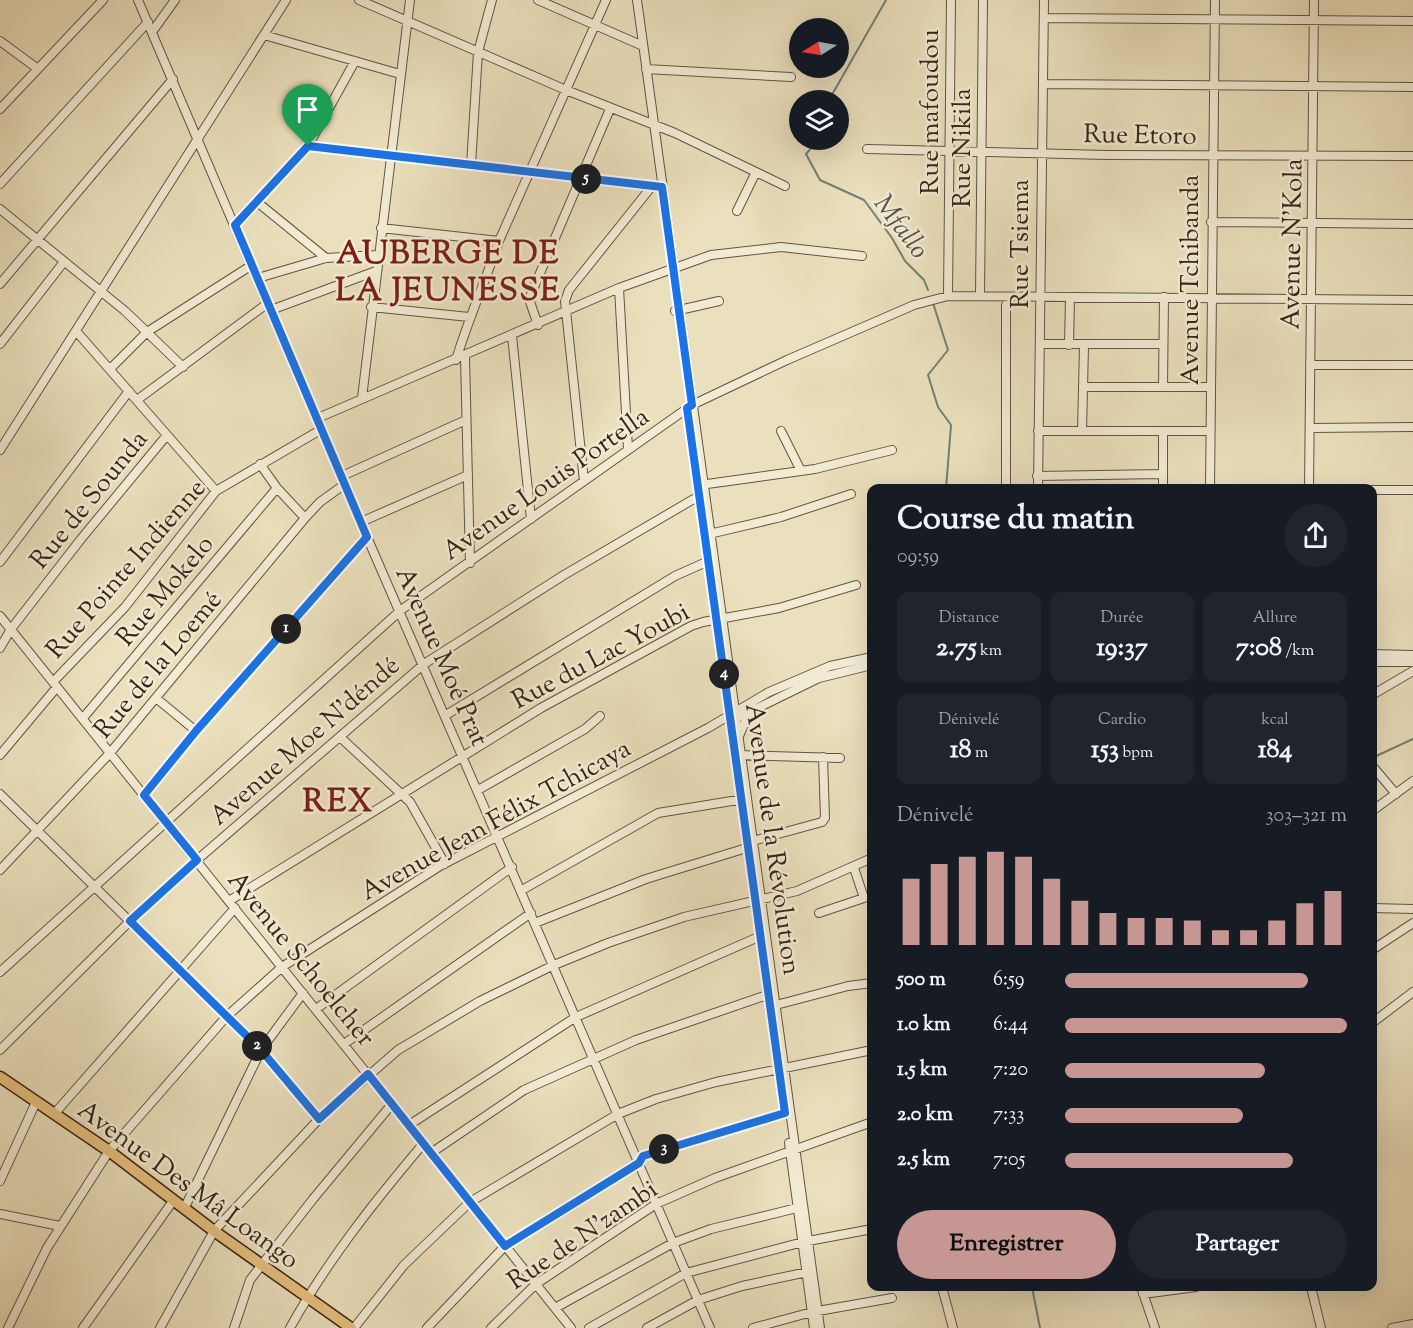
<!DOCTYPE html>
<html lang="fr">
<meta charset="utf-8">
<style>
body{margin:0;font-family:"Sorts Mill Goudy",serif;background:#20242c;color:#f1f3f6;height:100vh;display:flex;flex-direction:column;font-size:22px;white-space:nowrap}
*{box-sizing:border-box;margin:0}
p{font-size:20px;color:#9ea1a6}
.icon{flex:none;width:33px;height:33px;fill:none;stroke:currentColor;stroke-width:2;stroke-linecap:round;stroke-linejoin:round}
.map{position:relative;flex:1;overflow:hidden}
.panel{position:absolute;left:867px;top:484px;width:510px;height:807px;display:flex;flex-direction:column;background:#171b24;border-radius:12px;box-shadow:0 6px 24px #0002}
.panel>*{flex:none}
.needle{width:39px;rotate:259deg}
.buttons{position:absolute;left:789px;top:18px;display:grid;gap:12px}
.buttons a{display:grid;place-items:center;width:60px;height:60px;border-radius:50%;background:#171b24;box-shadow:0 6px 24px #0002;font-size:30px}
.pin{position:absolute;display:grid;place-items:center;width:51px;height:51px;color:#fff;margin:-62px -26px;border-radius:50% 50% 50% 0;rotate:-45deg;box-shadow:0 0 6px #0007}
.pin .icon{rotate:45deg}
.km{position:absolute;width:30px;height:30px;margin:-15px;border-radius:50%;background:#222;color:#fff;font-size:16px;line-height:30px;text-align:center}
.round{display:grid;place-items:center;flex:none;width:63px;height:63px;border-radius:32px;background:#20242c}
.headline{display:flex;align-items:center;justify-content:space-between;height:102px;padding:0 30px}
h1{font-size:33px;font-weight:700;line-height:45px}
.figures{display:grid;grid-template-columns:repeat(3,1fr);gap:9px;height:102px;padding:6px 30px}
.figures div{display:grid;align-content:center;border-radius:12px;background:#20242c;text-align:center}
.figures b{font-size:26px;font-weight:700}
.figures small{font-size:16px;font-weight:400}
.figures p{font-size:16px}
.chart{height:168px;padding:12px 30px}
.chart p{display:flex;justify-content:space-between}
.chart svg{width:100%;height:108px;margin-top:6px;stroke:#c59692;stroke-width:6}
.primary-button{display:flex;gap:12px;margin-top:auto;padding:12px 30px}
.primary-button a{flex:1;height:69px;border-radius:36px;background:#c59692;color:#111;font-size:24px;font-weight:700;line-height:69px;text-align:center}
.primary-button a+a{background:#20242c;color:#f1f3f6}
ul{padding:0 30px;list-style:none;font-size:20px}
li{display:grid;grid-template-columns:96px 72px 1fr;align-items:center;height:45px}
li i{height:15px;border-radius:8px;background:#c59692}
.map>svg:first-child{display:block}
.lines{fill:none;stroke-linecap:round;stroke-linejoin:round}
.stream{stroke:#708175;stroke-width:2}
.minor-casing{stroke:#625442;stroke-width:10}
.major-casing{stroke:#352619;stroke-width:13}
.minor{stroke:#f2ebd4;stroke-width:8}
.major{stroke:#e6c07e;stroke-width:10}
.route-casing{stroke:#fff;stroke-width:12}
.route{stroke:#1a73e8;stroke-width:8}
.labels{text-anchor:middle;stroke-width:5;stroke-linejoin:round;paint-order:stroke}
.street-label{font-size:26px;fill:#352619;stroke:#f2ebd4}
.water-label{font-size:27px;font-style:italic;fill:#535347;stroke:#f2ebd4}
.district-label{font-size:32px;font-weight:bold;letter-spacing:1.5px;fill:#7a1f14;stroke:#f2ebd4}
</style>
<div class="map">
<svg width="1413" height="1328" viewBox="0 0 1413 1328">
<rect width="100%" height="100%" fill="#ebe0bd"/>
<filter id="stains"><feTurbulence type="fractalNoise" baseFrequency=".00333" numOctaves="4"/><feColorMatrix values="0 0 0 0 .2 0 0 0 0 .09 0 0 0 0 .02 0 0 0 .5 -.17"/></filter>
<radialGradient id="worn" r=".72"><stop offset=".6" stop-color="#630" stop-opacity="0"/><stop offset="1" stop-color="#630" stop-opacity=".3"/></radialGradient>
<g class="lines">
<!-- stream -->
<path class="stream" d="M829 100 886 0
M818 140 806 154 820 180 864 200 892 238 905 261 924 280 928 290
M933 303 948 350 928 375 938 407 951 425 946 489
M1372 758 1413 739
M1032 1287 1040 1328"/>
<defs>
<path id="minor" d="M138 0 367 537 710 1328
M359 0 566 90 675 133 785 186
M538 0 643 46
M637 0 820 1328
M1044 18 1413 21
M152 32 175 0
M264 35 400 74
M0 41 38 69
M646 69 791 77
M1043 84 1413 87
M304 104 324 116
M0 109 103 0
M308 146 662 187
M867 149 1107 155 1413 156
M471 165 478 52 492 0
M0 184 148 22
M257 202 326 258
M0 209 125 311 183 367
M737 211 755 174
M1211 222 1413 224
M235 225 308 146 355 61
M381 228 499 241
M258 278 326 258 378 255
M0 284 173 79
M619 288 628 449
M948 296 951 0
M980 296 983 0
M371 307 469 317
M271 310 376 271
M675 311 719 301
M538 325 529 299 610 109
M76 331 216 491
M512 336 531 519
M0 344 63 263
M1040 344H1163
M1069 345 1070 297
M465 357 470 563
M456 360C468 320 485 282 499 241L606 0
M1310 365H1413
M110 369 147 332 252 265
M1083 387H1210
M1163 387 1164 297
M362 398 410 0
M137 400 268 303
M318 418 619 288 711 255 781 247 862 256
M1311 428 1413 427
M781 431 801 471
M1038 431H1209
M1082 431 1084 346
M1163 431V489
M0 450 286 0
M260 464 277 488 305 518
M342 476 466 420
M1037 476 1163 474
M584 481 565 301 569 290 652 186
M700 485 815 469 892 450
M1006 489V305
M1038 489 1044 0
M1210 489 1215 0
M1309 489 1314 0
M1372 490H1413
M361 522 468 475
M705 535 781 517 851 494
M0 562 129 391
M0 616 571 1328
M0 648 11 629 81 539 167 435
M1372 654 1413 655
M1372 662H1413
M723 664 744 819
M53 682 125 607 216 491 322 429
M1372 695 1413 671
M156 698 196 731
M446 715 675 576 713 559
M83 718 277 488
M733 720 819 678 872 665
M739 736 750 711
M340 737 410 802 445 864
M0 755 57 687
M737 755 840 758
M1374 768 1396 794
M478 790 585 729 600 716
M0 794 261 1050 319 1119
M144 794 196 731 367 537
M1372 811 1413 781
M749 842 822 822 825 818 823 757
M750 860 761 938
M0 870 110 753 305 518 320 502 345 484
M522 890 658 813 744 799
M229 901 541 708 691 626 703 622 779 608 856 585
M1372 908 1413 909
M819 913 864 898 854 868
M535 923 646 879 753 846
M1372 950 1413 923
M0 972 401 610 692 405 787 360 914 305 948 296 1413 300
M766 973 783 1098
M776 1005 848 986 872 983
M316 1009 512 867
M1372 1023 1413 992
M344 1044 531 913
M0 1050 130 921 197 860 424 664 564 575 704 493
M55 1113 235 908
M409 1125 576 1017 763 935
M789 1143 814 1328
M431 1153 524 1090 636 1040 773 993
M0 1181 36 1102
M184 1209 261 1050 303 993
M0 1214 60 1226
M942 1287 953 1328
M1141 1287 1155 1328
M1311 1287 1321 1328
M1143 1294 1196 1287
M555 1308 673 1243 711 1229 801 1207
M8 1328 47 1248 109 1151 226 1017 282 967 440 866 708 728 769 692 830 666 872 657
M83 1328 173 1201
M160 1328 214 1231 319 1119 398 1050 480 1001 554 965 608 943 684 917 797 891 872 858
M234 1328 250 1280 313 1199 392 1104
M290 1328C327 1261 374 1202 423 1144
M354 1328 404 1265 470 1202 618 1114 656 1099 716 1082 872 1050
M427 1328 505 1246 639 1163 643 1156 790 1112
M491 1328 536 1284 656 1204 715 1178 872 1122
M589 1328 686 1273 803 1242 872 1229
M647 1328 698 1300 742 1286 812 1271
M753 1328 812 1312 892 1298
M1392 1328 1413 1324"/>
<path id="major" d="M0 1077 109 1151 214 1231 351 1328"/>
</defs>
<!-- minor casing -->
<use href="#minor" class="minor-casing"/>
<!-- major casing -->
<use href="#major" class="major-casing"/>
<!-- minor -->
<use href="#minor" class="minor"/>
<!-- major -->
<use href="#major" class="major"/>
</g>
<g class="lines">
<defs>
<path id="route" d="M308 146 662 187 692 405 687 408 785 1113 643 1156 639 1163 505 1246 368 1074 319 1119 261 1050 130 921 197 860 144 795 196 731 367 537 235 225Z"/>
</defs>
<!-- route casing -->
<use href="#route" class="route-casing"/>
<!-- route -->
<use href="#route" class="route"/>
</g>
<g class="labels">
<!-- street labels -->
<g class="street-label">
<text transform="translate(929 112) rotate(-90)" y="9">Rue mafoudou</text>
<text transform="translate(1140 134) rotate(1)" y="9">Rue Etoro</text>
<text transform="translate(961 148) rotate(-90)" y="9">Rue Nikila</text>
<text transform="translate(1019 244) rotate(-90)" y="9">Rue Tsiema</text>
<text transform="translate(1291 244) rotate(-89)" y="9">Avenue N'Kola</text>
<text transform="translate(1189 280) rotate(-90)" y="9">Avenue Tchibanda</text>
<text transform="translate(545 483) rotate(-35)" y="9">Avenue Louis Portella</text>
<text transform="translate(88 499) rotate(-51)" y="9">Rue de Sounda</text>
<text transform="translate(125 568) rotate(-49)" y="9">Rue Pointe Indienne</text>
<text transform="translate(164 590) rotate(-50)" y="9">Rue Mokelo</text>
<text transform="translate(600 655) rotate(-28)" y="9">Rue du Lac Youbi</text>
<text transform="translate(443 656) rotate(66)" y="9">Avenue Moé Prat</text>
<text transform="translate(157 664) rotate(-50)" y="9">Rue de la Loemé</text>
<text transform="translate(304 740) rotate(-41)" y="9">Avenue Moe N'déndé</text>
<text transform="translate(495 819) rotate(-29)" y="9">Avenue Jean Félix Tchicaya</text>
<text transform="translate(774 839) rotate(82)" y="9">Avenue de la Révolution</text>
<text transform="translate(302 958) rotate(51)" y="9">Avenue Schoelcher</text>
<text transform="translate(189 1184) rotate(36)" y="9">Avenue Des Mâ Loango</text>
<text transform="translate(582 1234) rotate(-34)" y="9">Rue de N'zambi</text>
</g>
<!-- water labels -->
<g class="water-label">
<text transform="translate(902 226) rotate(53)" y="9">Mfallo</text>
</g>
<!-- district labels -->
<g class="district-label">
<text x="448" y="263">AUBERGE DE<tspan x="448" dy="37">LA JEUNESSE</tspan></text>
<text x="338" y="811">REX</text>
</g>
</g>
<rect width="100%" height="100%" filter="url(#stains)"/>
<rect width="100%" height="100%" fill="url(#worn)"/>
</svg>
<div class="buttons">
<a><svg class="needle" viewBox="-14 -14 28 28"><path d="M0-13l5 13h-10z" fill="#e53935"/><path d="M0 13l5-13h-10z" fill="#9ea1a6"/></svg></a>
<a><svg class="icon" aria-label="layers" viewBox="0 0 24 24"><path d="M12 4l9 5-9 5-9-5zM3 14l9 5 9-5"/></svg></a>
</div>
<div class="pin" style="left:308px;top:146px;background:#1e9e55"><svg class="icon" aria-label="arrive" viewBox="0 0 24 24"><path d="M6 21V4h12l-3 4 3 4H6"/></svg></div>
<b class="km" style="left:286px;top:629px">1</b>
<b class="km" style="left:257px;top:1046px">2</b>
<b class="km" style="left:664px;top:1149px">3</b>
<b class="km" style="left:724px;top:674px">4</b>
<b class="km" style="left:586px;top:179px">5</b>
<section class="panel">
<div class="headline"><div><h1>Course du matin</h1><p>09:59</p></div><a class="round"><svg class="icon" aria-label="share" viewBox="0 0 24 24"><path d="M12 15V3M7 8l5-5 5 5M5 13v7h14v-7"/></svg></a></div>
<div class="figures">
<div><p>Distance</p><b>2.75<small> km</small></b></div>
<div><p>Durée</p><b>19:37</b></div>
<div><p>Allure</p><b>7:08<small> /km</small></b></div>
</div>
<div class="figures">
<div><p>Dénivelé</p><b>18<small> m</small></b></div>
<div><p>Cardio</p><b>153<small> bpm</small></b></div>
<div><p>kcal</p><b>184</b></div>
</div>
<div class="chart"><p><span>Dénivelé</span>303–321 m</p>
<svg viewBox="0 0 160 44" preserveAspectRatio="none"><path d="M5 44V17M15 44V11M25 44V8M35 44V6M45 44V8M55 44V17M65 44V26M75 44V31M85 44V33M95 44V33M105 44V34M115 44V38M125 44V38M135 44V34M145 44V27M155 44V22"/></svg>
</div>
<ul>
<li><b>500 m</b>6:59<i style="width:86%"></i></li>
<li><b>1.0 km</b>6:44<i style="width:100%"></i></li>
<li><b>1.5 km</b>7:20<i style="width:71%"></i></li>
<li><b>2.0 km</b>7:33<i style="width:63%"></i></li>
<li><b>2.5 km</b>7:05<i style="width:81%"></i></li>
</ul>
<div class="primary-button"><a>Enregistrer</a><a>Partager</a></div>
</section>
</div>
